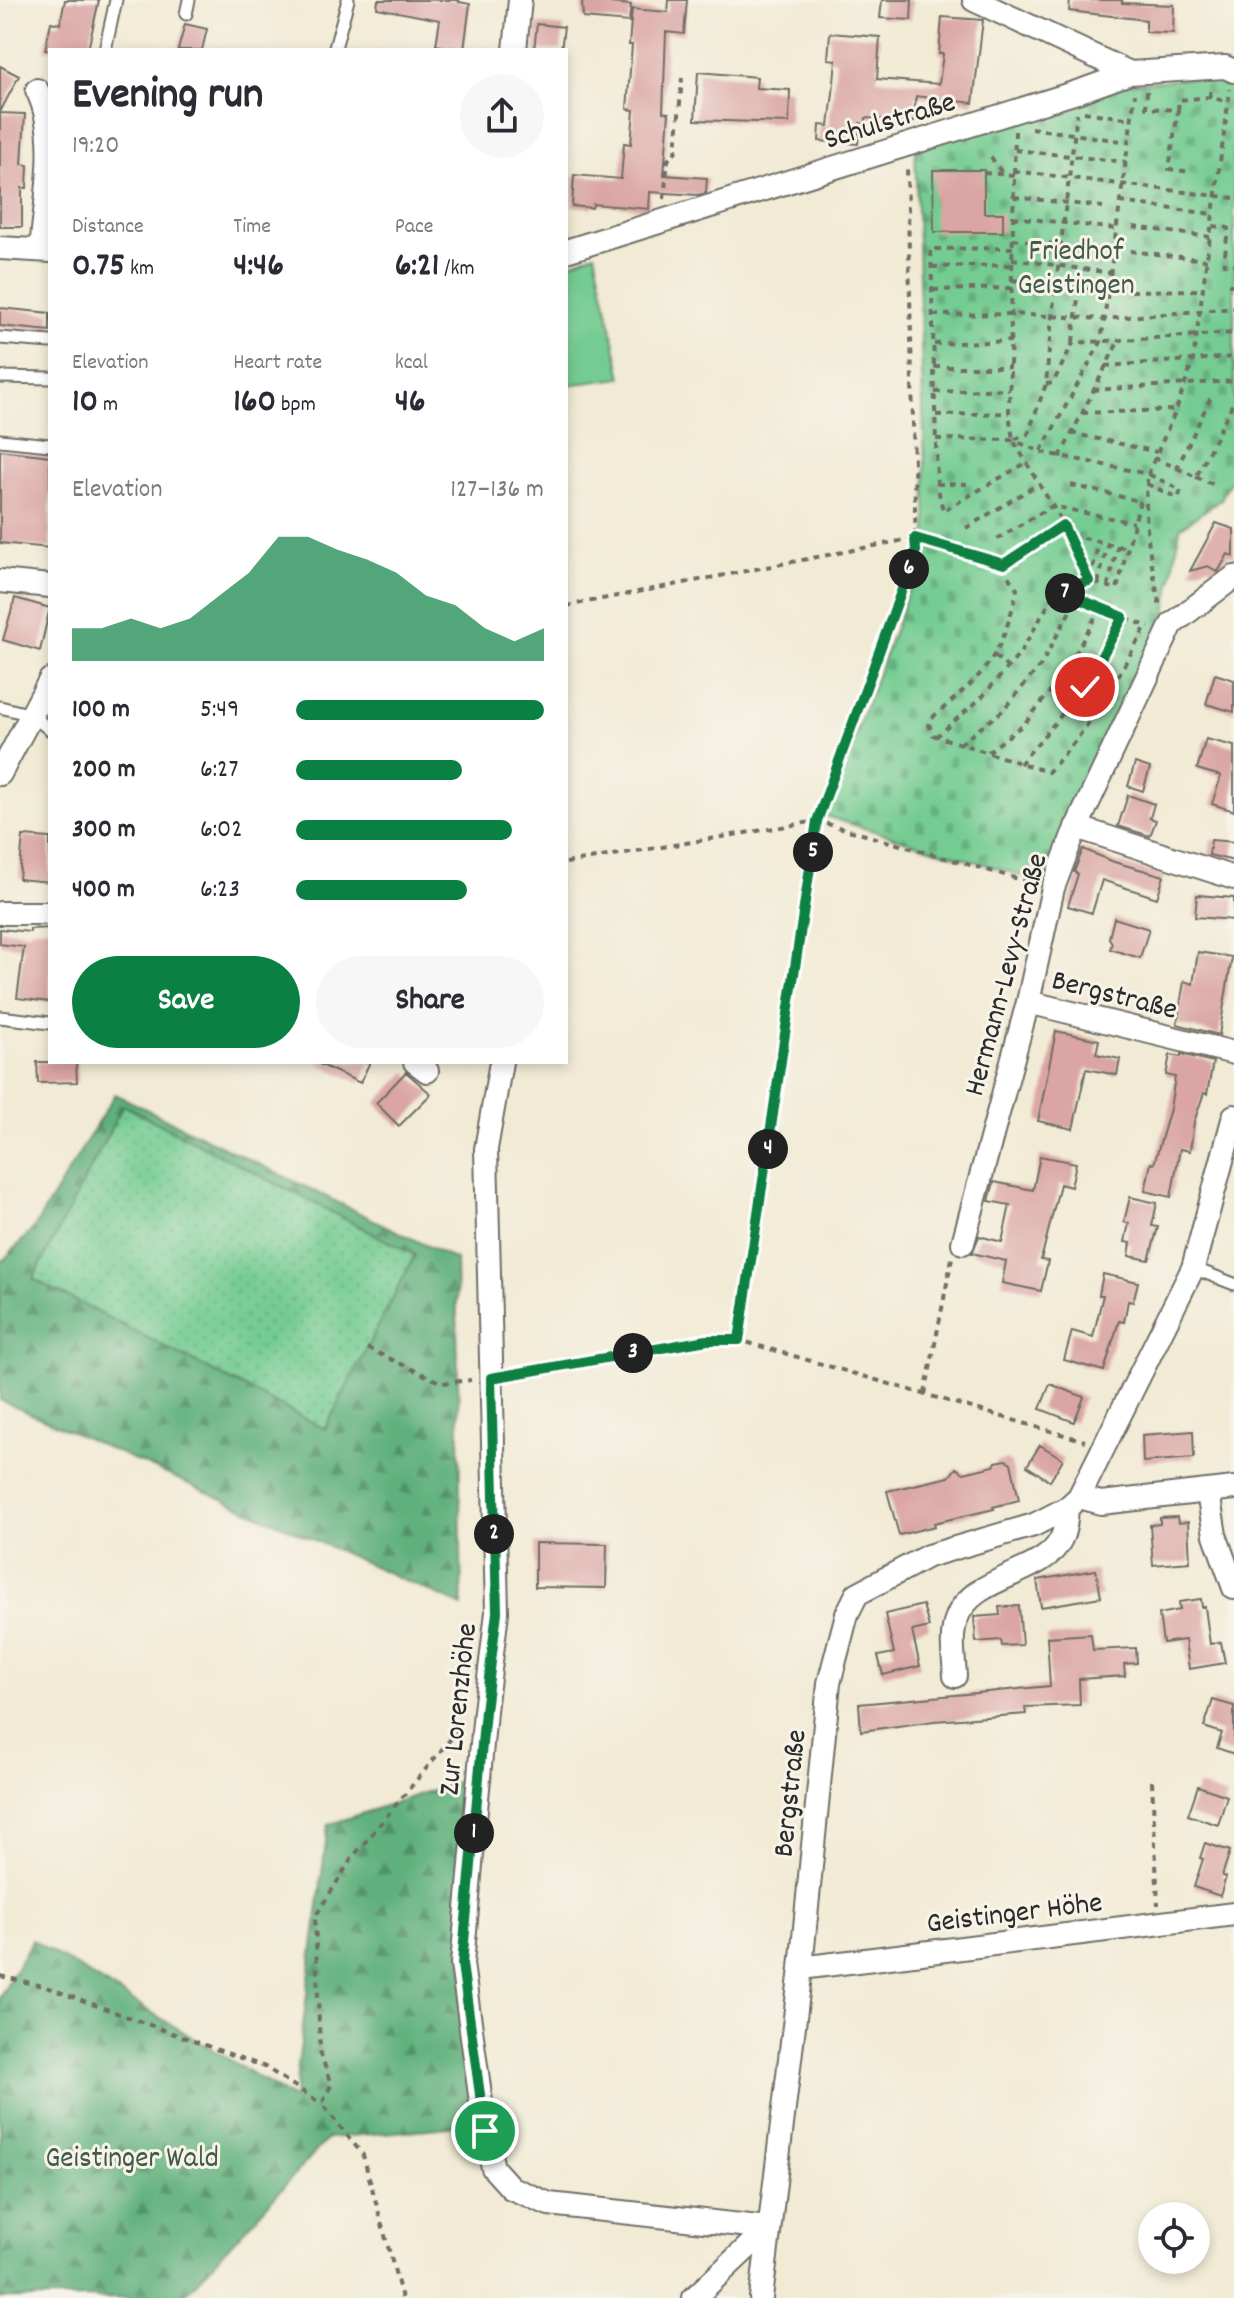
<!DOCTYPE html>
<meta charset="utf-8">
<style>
body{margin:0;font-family:Dekko,sans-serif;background:#f7f7f7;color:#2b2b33;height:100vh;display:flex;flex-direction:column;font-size:30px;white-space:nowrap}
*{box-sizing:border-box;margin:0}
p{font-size:26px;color:#7c7c81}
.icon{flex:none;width:44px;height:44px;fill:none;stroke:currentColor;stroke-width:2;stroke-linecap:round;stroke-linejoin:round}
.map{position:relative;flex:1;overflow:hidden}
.drawer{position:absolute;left:48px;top:48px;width:520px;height:1016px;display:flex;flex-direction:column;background:#fff;border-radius:0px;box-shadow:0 4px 12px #0003}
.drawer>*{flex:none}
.buttons{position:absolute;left:1138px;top:2202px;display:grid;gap:16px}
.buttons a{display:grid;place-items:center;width:72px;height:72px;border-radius:50%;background:#fff;box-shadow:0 4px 12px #0003;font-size:40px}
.pin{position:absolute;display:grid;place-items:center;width:68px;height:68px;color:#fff;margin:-34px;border:4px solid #fff;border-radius:50%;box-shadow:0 2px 8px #0007}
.km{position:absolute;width:40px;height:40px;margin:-20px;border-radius:50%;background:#222;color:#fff;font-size:22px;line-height:40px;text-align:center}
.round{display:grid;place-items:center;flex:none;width:84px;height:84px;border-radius:42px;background:#f7f7f7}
.head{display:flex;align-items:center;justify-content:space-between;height:136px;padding:0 24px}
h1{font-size:44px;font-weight:700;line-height:60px}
.stats{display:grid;grid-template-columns:repeat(3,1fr);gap:12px;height:136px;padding:8px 24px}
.stats div{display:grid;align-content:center}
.stats b{font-size:34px;font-weight:700}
.stats small{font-size:22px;font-weight:400}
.stats p{font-size:22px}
.chart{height:224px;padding:16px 24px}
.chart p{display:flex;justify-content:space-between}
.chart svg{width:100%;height:144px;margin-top:8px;fill:#0b8043;opacity:.7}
.primary-button{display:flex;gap:16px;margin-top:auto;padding:16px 24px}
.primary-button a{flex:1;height:92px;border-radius:48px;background:#0b8043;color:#fff;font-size:32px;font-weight:700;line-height:92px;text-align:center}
.primary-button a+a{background:#f7f7f7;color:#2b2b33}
ul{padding:0 24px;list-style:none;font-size:26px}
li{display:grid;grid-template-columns:128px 96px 1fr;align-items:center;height:60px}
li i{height:20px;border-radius:10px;background:#0b8043}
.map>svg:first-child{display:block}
.grass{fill:url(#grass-dots);stroke:#507c5e;stroke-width:2}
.forest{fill:url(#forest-firs);stroke:#456e54;stroke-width:2;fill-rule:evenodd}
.cemetery{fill:url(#cemetery-stones);stroke:#507c5e;stroke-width:2}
.park{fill:#74cc92;stroke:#507c5e;stroke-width:2}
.building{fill:#daa5a3}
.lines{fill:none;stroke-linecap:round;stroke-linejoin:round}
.service-casing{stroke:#706e66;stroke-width:15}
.minor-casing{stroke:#706e66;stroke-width:26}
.path{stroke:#706e66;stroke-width:4;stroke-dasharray:6 6;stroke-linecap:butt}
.service{stroke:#fff;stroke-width:11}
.minor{stroke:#fff;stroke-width:22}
.route-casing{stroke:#fff;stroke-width:16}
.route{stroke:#0b8043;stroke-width:10}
.labels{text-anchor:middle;stroke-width:6;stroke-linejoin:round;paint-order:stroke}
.street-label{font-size:30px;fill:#2b2b2b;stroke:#f7f3e8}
.park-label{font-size:30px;fill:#415b4a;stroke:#f7f3e8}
</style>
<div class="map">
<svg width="1234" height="2298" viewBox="0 0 1234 2298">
<defs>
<pattern id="grass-dots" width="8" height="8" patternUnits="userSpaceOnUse" patternTransform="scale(2)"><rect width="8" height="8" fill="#74cc92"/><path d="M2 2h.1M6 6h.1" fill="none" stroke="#65af7e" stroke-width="1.8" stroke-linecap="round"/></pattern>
<pattern id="forest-firs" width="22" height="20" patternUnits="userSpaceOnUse" patternTransform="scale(2)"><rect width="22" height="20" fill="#5fb07c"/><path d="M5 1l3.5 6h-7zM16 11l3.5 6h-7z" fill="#4f8f66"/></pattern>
<pattern id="cemetery-stones" width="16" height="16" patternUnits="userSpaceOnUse" patternTransform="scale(2)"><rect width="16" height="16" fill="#74cc92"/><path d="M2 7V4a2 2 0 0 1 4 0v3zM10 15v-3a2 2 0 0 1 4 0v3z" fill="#65af7e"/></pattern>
</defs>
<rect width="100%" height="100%" fill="#f7f3e8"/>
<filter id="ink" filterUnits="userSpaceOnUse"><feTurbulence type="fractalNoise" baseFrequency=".0125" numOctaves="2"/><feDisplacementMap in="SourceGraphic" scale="16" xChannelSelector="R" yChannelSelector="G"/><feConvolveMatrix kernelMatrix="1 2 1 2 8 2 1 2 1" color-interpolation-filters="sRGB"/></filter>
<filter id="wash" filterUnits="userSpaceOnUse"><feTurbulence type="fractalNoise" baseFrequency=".006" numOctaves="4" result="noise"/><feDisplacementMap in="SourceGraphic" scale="32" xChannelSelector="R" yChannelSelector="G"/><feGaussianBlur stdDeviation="1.8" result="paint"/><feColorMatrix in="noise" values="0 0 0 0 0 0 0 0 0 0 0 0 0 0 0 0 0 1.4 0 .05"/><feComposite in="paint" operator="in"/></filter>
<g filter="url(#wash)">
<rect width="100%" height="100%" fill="#f1ead4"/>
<!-- grass -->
<path class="grass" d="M123 1105 415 1255 325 1429 33 1279Z"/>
<!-- forest -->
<path class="forest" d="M115 1094 456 1260 462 1606 0 1400V1264L34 1228ZM123 1105 415 1255 325 1429 33 1279Z
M480 1774 462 1964 483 2124 328 2138 182 2298H0V1996L32 1940 294 2099 328 1825Z"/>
<!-- cemetery -->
<path class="cemetery" d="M1228 75 1234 78V474L1221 499 1180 528 1164 626 1046 883 825 816 924 550 939 548 927 533 915 147 1128 84Z"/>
<!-- park -->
<path class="park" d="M595 253 622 378 566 385V265Z"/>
<g id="blocks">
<!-- building -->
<path class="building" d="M65 0H99L88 50H45L51 22 60 24Z
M378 0H459V2L470 4 464 50 436 45 440 20 377 8Z
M582 0H611V3L631 5 629 22 583 18Z
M669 0H687L684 34 666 32 663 112 669 113 664 175 707 178 706 193 698 195 650 192 649 209 593 204 592 208 572 206 574 175 621 179 624 143 631 144 634 110 627 109 632 45H629L632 9 668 12Z
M882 0H912L911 20 880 18Z
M1070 0H1122V3L1174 5 1173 33 1146 32V20L1069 11Z
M942 17 983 20 973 103 916 96 914 122 866 118 865 124 860 123 858 144 819 141 820 125 829 126 833 93 836 60 828 59 830 33 880 37 877 79 939 84 943 54H939Z
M185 24 207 29 202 50H178Z
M537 24 564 27 561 50H534Z
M0 66 19 76 0 112Z
M698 72 757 77 756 88 790 90 789 123 695 120Z
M0 113 25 114 22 164 28 165 27 188H22V227H0Z
M933 170H984V213H1003V232H934Z
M0 308 50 313V331L0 326Z
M0 450 50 456V548L0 543Z
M1216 523 1234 529V557L1228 554 1218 572 1208 566 1190 571Z
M15 598 50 608 40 651 3 640Z
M1215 674 1234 680V712L1206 704Z
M1206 739 1234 746V811L1212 804 1221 776 1197 769Z
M1135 763 1150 768 1143 791 1128 786Z
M1128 795 1154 804 1150 818 1156 820 1150 836 1118 826Z
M23 836 50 838V882L19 879Z
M1211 840 1234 842V861L1209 855Z
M1083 849 1114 862 1164 876 1157 898 1102 880 1092 913 1068 906 1078 874 1074 872Z
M1197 895 1234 898V920L1195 917Z
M1114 918 1149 929 1140 958 1110 949 1112 943 1109 938Z
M50 928V1002L17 998 24 947 0 944V929L30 932V929Z
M1198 952 1232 957 1219 1035 1177 1024 1184 981 1193 984Z
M1056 1031 1099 1040 1096 1054 1120 1059 1117 1075 1086 1069 1073 1129 1038 1121Z
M1181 1054 1213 1062 1207 1094 1204 1093 1194 1122 1190 1151 1180 1149 1171 1197 1145 1191 1151 1163 1154 1164 1170 1109 1175 1077 1166 1075 1170 1055 1181 1057Z
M37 1062H76L77 1082 38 1083Z
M315 1062H370L360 1083Z
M406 1072 431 1094 399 1126 376 1103Z
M1040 1156 1076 1163 1071 1187 1060 1184 1041 1260 1048 1261 1041 1291 1002 1283 1006 1261 972 1253 979 1236 1002 1242 1010 1205 989 1201 994 1182 1033 1190Z
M1130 1197 1157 1203 1152 1226 1158 1227 1149 1260 1129 1256 1131 1243 1125 1242 1129 1223 1124 1222Z
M1103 1274 1138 1282 1133 1302 1128 1301 1124 1322 1119 1321 1104 1371 1064 1360 1072 1331 1093 1337 1103 1295H1099Z
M1050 1384 1084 1397 1074 1422 1040 1409Z
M1193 1431 1194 1458 1143 1462 1142 1435Z
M1040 1445 1063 1459 1050 1481 1027 1466Z
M1006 1460 1011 1463 1019 1500 993 1507 994 1509 934 1523 935 1526 899 1535 887 1491 949 1477 956 1468 964 1473 994 1466 996 1462Z
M1177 1517 1178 1523 1188 1522 1190 1562 1153 1565 1150 1525 1160 1524V1518Z
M535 1543 607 1544 606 1588 535 1587Z
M1096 1570 1101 1597 1041 1607 1037 1580Z
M1201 1599 1202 1607H1205L1210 1644 1221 1642 1225 1663 1189 1669 1185 1640 1163 1643 1159 1614 1180 1610 1179 1602Z
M923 1605 929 1627 912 1631 920 1666 883 1675 878 1656 894 1653 885 1614Z
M1019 1606 1022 1645 1002 1646 1001 1640 976 1642 974 1617 1000 1615 999 1607Z
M1091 1634 1093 1650 1136 1648 1137 1663 1124 1664 1125 1676 1079 1679 1080 1705 1025 1707 1026 1714 934 1721 861 1731 859 1704 1050 1686 1047 1637Z
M1213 1700 1234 1706V1754L1217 1748 1222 1733 1204 1727Z
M1198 1786 1227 1796 1218 1825 1188 1815Z
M1205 1843 1230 1851 1222 1876 1226 1877 1220 1896 1194 1887 1203 1859 1200 1858Z"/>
</g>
</g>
<g filter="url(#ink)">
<use href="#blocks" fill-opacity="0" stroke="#706e66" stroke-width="2"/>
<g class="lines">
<defs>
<path id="service" d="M186 14 189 0
M335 48 348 0
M105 50 116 0
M0 338 50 342
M0 377 50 378
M0 440 50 445
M0 707 32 715 50 730
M0 1017 50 1023
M1193 1268 1234 1284"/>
<path id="minor" d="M974 0 1130 73
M515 50 520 0
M37 90C60 135 45 200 41 250
M0 248 50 251
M566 251 1080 91 1130 73 1225 67 1234 71
M0 581 50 586
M0 774 50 680
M1076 827 1234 878
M0 913H50
M1028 1002 1234 1053
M415 1062 427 1071
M501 1062 486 1149 497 1612 485 1711 462 1964 485 2131 493 2168 511 2188 549 2204 768 2228
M963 1243 1028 1002 1053 888 1073 835 1172 624 1234 577
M1208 1493 1215 1535 1234 1588
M1079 1497 1101 1503 1234 1488
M955 1676C954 1658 950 1638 956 1620 971 1574 1043 1577 1061 1539 1066 1530 1066 1518 1067 1508
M801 1968 1234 1914
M694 2298 768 2228
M761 2298 801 1968 829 1683 847 1614 857 1594 928 1556 1034 1525 1067 1508 1079 1497 1193 1268 1234 1116"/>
</defs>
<!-- service casing -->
<use href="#service" class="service-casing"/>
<!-- minor casing -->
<use href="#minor" class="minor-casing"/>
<!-- path -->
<path class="path" d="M1147 91 1146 108 1178 110 1169 169 1191 172
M1210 97 1211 85
M1178 110 1179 100 1210 97 1229 102
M1084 112 1131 119
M1031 128 1128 142
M1015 131 1009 413 1013 440 1070 535 1089 581
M1015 150 1126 162
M991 157 1003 175
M1014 171 1234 198
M984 173 1014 175
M1014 197 1103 207
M664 199 668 160 676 151 682 78
M1120 202 1213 214
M1013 217 1117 229
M1213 226 1228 228 1224 264 1234 265
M1133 227 1210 237
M1013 239 1114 251
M1013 248 931 249 937 484 943 511 1026 463
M1130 251 1207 260
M1012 259 1111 273
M932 267 1012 265
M1012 280 1108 292
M1228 285H1234
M933 290 1012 288
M1131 291 1203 290
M566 296H569
M933 315 1011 314 1105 319 1234 308
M1073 342 1079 289
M934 344 1011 341
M1105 366 1234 357
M934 367H1010
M1046 384 1053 383 1073 343 1234 333
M1093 390 1234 381
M935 392 1010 389
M1082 413 1175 410
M936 415 1009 413
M1071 433 1157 452
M936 439 1013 440 1041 452 1148 474 1176 410 1193 361 1230 89
M1015 439 1028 434 1046 384 1052 317 1077 113
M1041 451 1101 342 1135 94
M1060 457 1118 342
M1154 458 1177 468 1211 397
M1177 468 1196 477 1234 401
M1196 477 1217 486
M937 484H970
M1147 484 1178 498 1181 490 1148 474C1142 523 1151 560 1160 607
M1071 485 1139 501
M1140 501 1117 589 1089 581 1057 590 1149 627
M1063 525 1004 564 1006 573 1017 589C1002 657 987 672 934 716L929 725 933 735 1048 772C1089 731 1117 678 1145 628
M966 528 1038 484
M1071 535 1127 548
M997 539 1052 506 1134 523
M1090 579 1099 542
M1098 583 1108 543
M1108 586 1118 545
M566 606 915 538 1004 564
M995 656 1008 668
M936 737 981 698 1019 655 1057 590
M960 744 1002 711 1041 665 1077 598
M988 752 1024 724 1064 675 1100 608
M1020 764 1085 687 1123 617
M566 863 817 821 1036 884
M739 1340 817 821 916 551 907 167
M367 1348 442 1383 471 1380
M511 1374 707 1340H739L1085 1441
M925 1394 952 1258
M1152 1781 1158 1905
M0 1976 43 1986 265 2067 322 2104
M402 2298 363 2155 322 2104 331 2085 320 2051 315 1917 352 1858 463 1724"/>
<!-- service -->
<use href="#service" class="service"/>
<!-- minor -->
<use href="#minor" class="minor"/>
</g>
</g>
<g class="lines" filter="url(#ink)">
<defs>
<path id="route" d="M485 2131 462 1964 485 1711 497 1612 491 1378 707 1340H739L817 821 916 551 915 538 1004 564 1063 525 1089 581 1057 590 1123 617 1085 687"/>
</defs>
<!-- route casing -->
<use href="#route" class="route-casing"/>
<!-- route -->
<use href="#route" class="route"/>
</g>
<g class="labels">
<!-- street labels -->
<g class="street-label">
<text transform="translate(889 119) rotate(-17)" y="10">Schulstraße</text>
<text transform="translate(1004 974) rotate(-75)" y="10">Hermann-Levy-Straße</text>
<text transform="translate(1115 993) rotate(14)" y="10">Bergstraße</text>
<text transform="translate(456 1709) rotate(-84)" y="10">Zur Lorenzhöhe</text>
<text transform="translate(788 1793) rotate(-84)" y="10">Bergstraße</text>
<text transform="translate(1014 1911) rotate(-7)" y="10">Geistinger Höhe</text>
</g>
<!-- park labels -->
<g class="park-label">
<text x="1076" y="259">Friedhof<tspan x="1076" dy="34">Geistingen</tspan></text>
<text x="132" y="2166">Geistinger Wald</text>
</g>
</g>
</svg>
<div class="buttons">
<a><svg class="icon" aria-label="locate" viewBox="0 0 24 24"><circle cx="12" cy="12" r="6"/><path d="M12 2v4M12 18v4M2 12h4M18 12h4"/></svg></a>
</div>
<div class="pin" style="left:485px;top:2131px;background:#1e9e55"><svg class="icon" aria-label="arrive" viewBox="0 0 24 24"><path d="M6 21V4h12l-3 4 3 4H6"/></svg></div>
<div class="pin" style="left:1085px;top:687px;background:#d93025"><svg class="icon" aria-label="check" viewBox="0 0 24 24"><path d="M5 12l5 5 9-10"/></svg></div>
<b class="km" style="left:474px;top:1833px">1</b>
<b class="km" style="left:494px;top:1534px">2</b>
<b class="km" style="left:633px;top:1353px">3</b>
<b class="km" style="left:768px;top:1149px">4</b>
<b class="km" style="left:813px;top:852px">5</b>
<b class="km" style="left:909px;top:569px">6</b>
<b class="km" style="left:1065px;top:593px">7</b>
<section class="drawer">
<div class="head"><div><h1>Evening run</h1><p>19:20</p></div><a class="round"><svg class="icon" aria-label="share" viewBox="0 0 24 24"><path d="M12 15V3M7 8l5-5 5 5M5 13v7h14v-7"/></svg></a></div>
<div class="stats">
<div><p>Distance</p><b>0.75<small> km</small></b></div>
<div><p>Time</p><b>4:46</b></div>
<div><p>Pace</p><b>6:21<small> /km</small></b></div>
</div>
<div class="stats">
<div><p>Elevation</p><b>10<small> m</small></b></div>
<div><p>Heart rate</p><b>160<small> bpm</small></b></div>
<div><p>kcal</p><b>46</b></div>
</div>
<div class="chart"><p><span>Elevation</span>127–136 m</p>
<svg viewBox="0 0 160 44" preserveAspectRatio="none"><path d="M0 44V34L10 34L20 31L30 34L40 31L50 24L60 17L70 6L80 6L90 10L100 13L110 17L120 24L130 27L140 34L150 38L160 34V44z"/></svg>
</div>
<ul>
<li><b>100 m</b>5:49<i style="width:100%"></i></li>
<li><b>200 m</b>6:27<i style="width:67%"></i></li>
<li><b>300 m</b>6:02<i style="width:87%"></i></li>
<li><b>400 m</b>6:23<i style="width:69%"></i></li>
</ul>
<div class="primary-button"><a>Save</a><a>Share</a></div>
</section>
</div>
